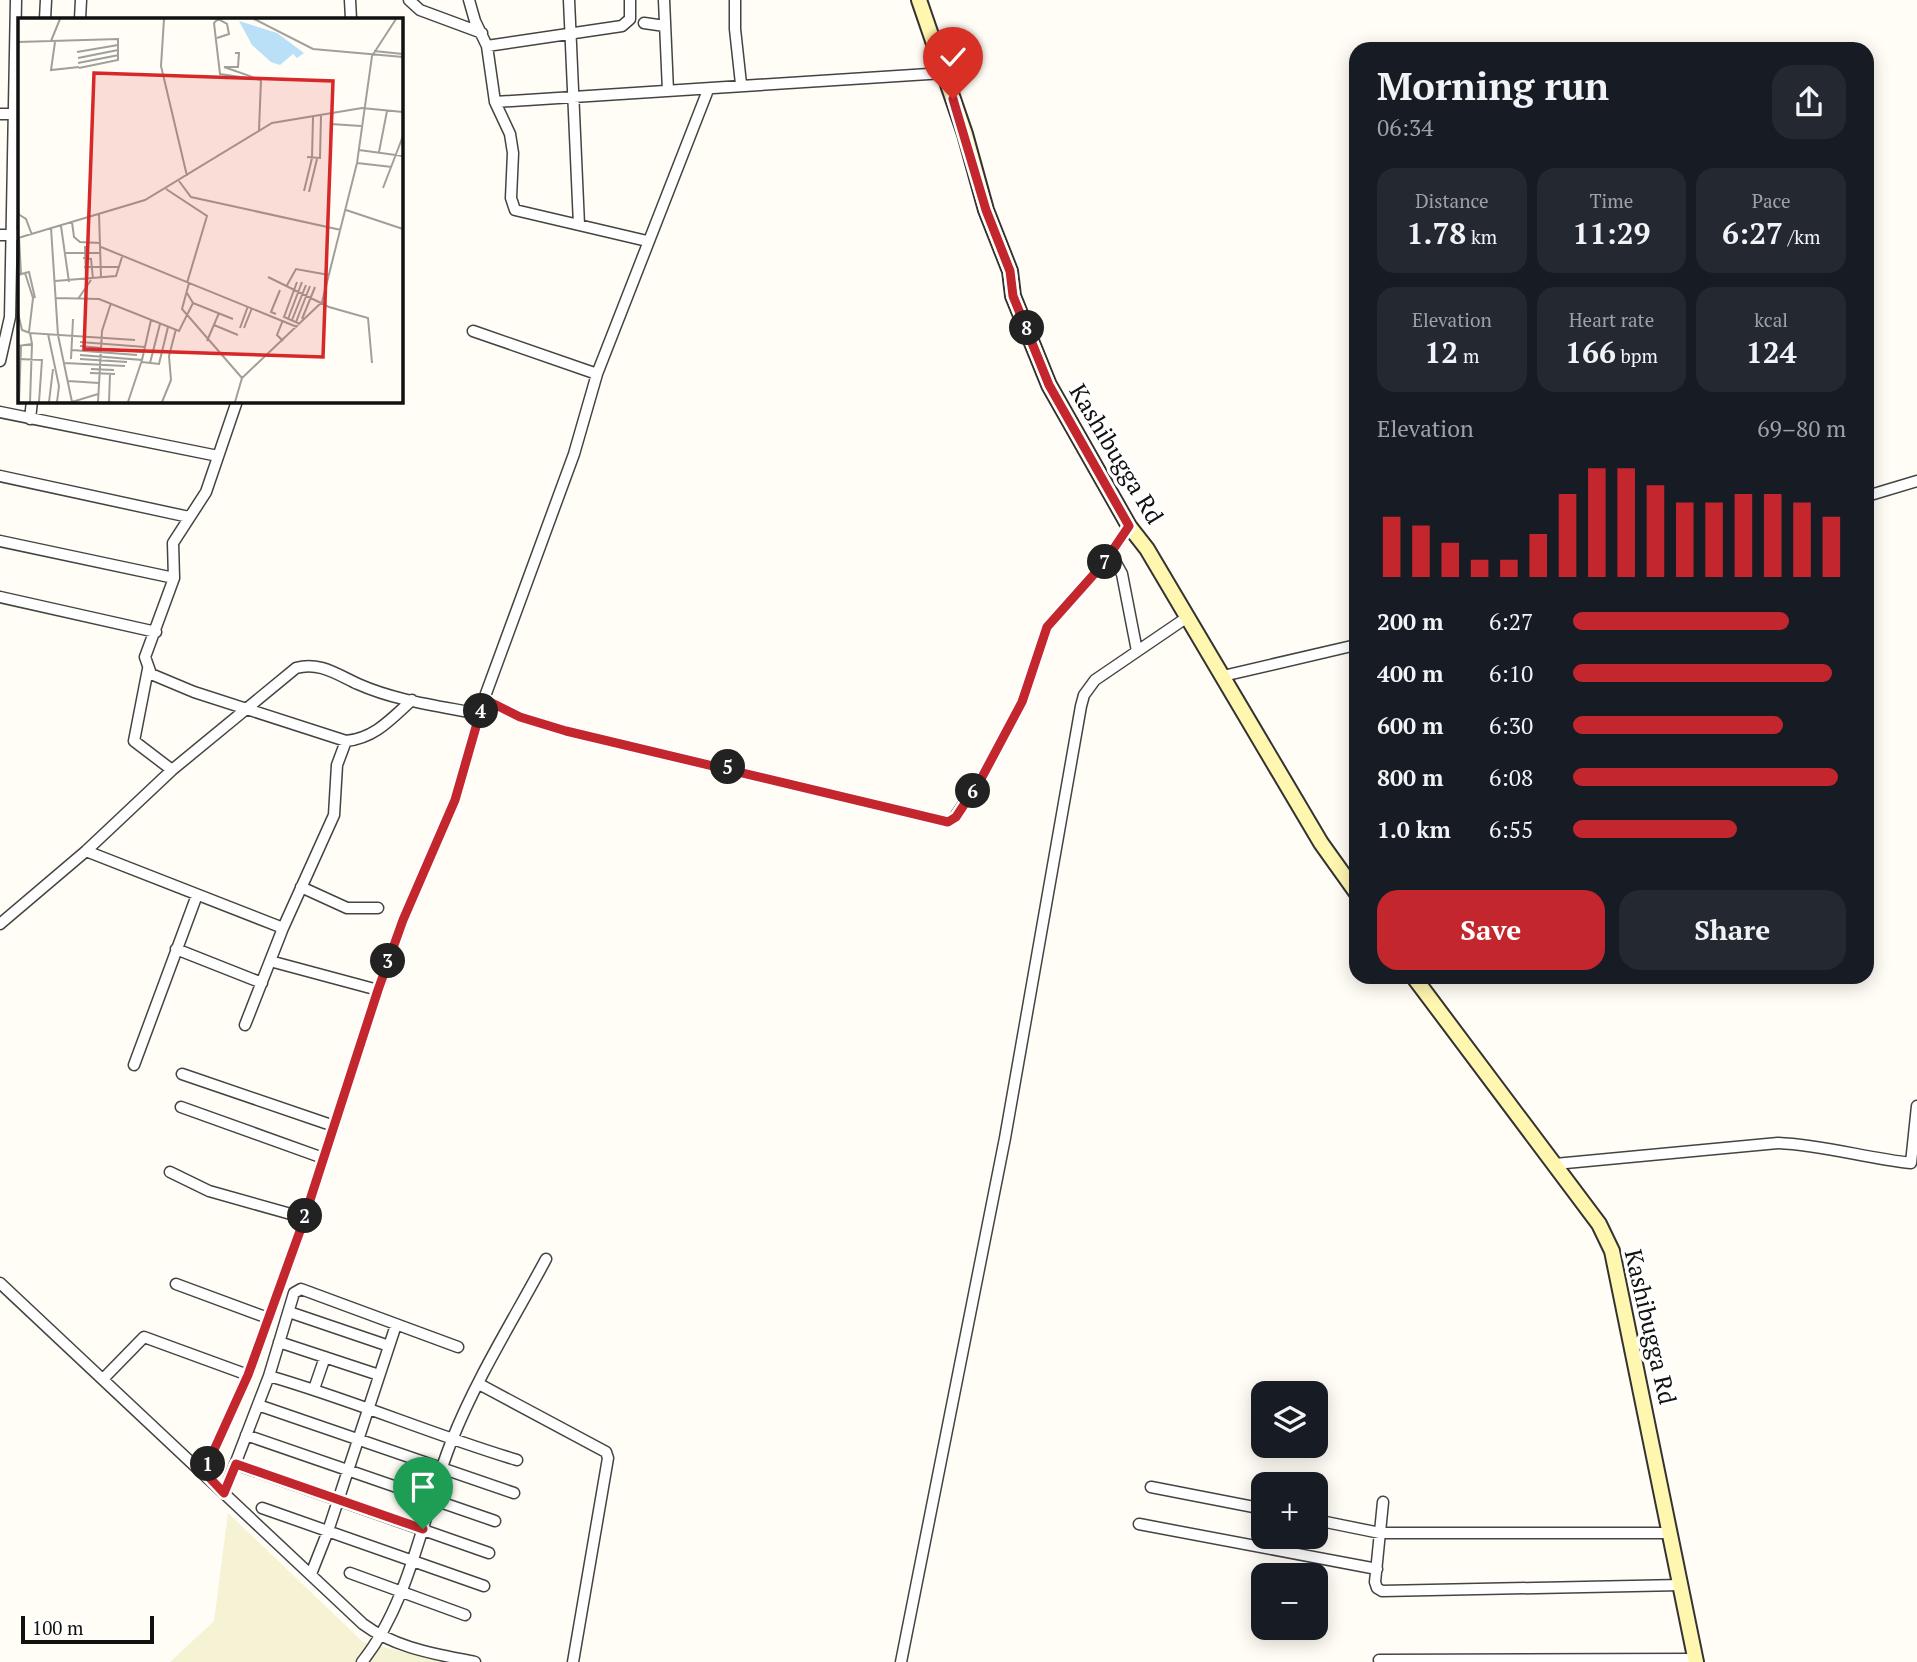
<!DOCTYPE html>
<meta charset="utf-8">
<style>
body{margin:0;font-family:"PT Serif",serif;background:#242831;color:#f1f3f6;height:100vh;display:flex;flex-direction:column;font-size:26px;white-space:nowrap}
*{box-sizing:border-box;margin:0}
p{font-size:23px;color:#9ea1a6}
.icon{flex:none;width:38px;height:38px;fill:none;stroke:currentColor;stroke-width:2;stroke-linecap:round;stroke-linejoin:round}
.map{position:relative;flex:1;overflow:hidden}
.drawer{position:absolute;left:1349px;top:42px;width:525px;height:942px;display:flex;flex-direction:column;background:#171b24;border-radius:21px;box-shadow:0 4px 18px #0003}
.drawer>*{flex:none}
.buttons{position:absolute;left:1251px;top:1381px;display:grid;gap:14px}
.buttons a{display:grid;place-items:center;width:77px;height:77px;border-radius:14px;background:#171b24;box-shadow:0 4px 18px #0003;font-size:35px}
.scale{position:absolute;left:21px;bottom:18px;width:133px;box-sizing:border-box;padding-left:7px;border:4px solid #111;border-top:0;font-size:19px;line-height:24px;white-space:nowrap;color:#111;-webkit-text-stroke:5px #fff;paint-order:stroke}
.pin{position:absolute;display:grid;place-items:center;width:60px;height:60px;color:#fff;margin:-72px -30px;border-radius:50% 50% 50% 0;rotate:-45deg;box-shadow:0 0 7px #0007}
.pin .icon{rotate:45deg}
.km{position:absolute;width:35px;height:35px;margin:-18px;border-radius:50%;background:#222;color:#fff;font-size:19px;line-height:35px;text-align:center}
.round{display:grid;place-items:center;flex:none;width:74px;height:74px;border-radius:21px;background:#242831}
.summary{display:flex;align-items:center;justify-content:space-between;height:119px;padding:0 28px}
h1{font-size:38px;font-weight:800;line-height:52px}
.metrics{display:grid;grid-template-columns:repeat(3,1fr);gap:10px;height:119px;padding:7px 28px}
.metrics div{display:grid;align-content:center;border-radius:18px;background:#242831;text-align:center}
.metrics b{font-size:30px;font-weight:800}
.metrics small{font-size:19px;font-weight:400}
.metrics p{font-size:19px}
.chart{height:196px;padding:14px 28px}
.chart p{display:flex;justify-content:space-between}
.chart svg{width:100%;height:126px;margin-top:7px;stroke:#c4262e;stroke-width:6}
.primary-button{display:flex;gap:14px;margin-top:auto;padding:14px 28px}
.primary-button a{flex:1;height:80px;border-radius:21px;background:#c4262e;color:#fff;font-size:28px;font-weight:800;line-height:80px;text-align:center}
.primary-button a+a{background:#242831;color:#f1f3f6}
ul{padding:0 28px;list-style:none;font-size:23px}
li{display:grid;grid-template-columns:112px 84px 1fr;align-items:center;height:52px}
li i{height:18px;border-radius:9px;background:#c4262e}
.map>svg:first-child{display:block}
.farmland{fill:#f6f3d4}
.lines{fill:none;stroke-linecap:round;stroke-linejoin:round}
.street-casing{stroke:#444;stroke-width:13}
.secondary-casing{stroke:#333;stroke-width:18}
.street{stroke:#fff;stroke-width:10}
.secondary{stroke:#fff6b0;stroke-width:14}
.route-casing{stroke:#fff;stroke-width:14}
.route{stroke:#c4262e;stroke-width:9}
.labels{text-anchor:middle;stroke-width:7;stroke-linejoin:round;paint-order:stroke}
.street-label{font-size:24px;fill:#111;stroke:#fff}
.inset-road{fill:none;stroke:#a09f9a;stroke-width:2}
.view{fill:#d62828;fill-opacity:0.15;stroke:#d62828;stroke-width:3.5}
.inset-edge{fill:none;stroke:#111;stroke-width:3.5}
</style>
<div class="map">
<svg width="1917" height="1662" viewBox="0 0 1917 1662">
<rect width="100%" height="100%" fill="#fffdf5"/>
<!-- farmland -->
<path class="farmland" d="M228 1513 363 1642 445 1662H170L214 1621Z"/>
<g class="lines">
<defs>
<path id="street" d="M350 0 351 19
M409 0 420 10 482 33
M469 0 475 21 487 46 495 102 510 134 513 153 511 198 515 210 647 241
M569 0 579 225
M664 0 668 91
M735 0V29L741 84
M45 19 46 0
M80 19 81 0
M644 23 665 26
M487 46 622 26 630 19V0
M495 102 944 73
M0 114 19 113
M0 235H19
M473 331 597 374
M0 361 10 317 16 0
M237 401 206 492 173 543 174 578 145 657 151 674 194 692 346 741C375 738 391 719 412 700
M0 412 218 456
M30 419 32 401
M0 476 189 517
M1867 496 1917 481
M0 541 174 578
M1111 554 1122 574 1137 651
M0 597 156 632
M148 669 134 741 172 770
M1223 676 1356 645
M484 699 520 717 566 731 948 822 955 817 981 779 1022 702 1047 627 1104 563 1129 526
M86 851 283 928
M301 887 347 908H378
M0 924 86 851 172 770 296 668C319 661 338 675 358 684 396 701 439 706 480 714
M176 949 262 983
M270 961 378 990
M245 1025 283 928 334 815 337 765 346 741
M134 1065 197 895
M182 1074 334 1126
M181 1107 323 1158
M1555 1164 1778 1143C1823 1145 1866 1158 1911 1163L1917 1106
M170 1172 209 1191 305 1218
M0 1283 363 1624C395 1648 436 1654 475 1662
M176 1284 268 1318
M289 1312 389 1346
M279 1342 379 1375
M269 1376 294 1293 301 1289 458 1347
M103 1379 144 1337 248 1375
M479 1384 606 1452 608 1458 573 1662
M314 1389 325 1357
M258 1405 514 1493
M246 1435 495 1521
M235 1464 489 1553
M204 1472 248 1375 300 1231 378 990 403 920 455 800 484 699 574 454 597 374 708 90
M1151 1487 1264 1509
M224 1493 269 1376C353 1400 433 1435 517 1460
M1383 1502 1375 1582 1377 1588 1382 1591 1681 1585
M262 1508 484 1586
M1316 1520 1380 1533H1671
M1139 1524 1377 1569
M350 1573 465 1615
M311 1574 328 1531 396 1325
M1379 1660 1695 1659
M362 1662C411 1601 423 1512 452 1440 477 1377 514 1319 546 1259
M901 1662 1005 1138 1081 706 1084 695 1095 680 1186 618"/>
<path id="secondary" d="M919 0 965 134 986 210 1010 271 1013 296 1049 385 1129 526 1147 549 1321 843 1356 892
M1413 976 1599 1224 1612 1251 1696 1662"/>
</defs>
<!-- street casing -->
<use href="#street" class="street-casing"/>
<!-- secondary casing -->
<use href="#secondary" class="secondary-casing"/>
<!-- street -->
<use href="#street" class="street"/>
<!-- secondary -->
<use href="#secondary" class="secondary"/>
</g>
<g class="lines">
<defs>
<path id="route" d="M423 1529 236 1464 224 1493 204 1472 248 1375 300 1231 378 990 403 920 455 800 484 699 520 717 566 731 948 822 956 817 981 779 1022 702 1047 627 1104 563 1129 526 1049 385 1013 296 1010 271 986 210 953 99"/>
</defs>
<!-- route casing -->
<use href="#route" class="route-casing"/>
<!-- route -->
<use href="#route" class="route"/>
</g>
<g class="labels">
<!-- street labels -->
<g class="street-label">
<text transform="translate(1116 454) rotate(59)" y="8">Kashibugga Rd</text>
<text transform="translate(1650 1327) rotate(77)" y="8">Kashibugga Rd</text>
</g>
</g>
<!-- overview -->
<g transform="translate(18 18)">
<rect width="385" height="385" fill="#fffdf5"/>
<path d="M221 3 259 15 286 35 279 40 275 36 262 47 253 44 234 27Z" fill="#b9e0f7"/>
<path class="inset-road" d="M146 1 143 48 169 158M236 1 295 31 385 39M199 20 211 16 209 6 200 1 196 5 202 56 243 62 241 112M33 23 42 1M0 24 100 21V42L61 50M37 24 33 52 61 49M356 33 385 36M59 34 100 27M60 40 100 32M60 45 101 37M206 49 243 62M206 49H220L221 35H217M313 106 343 108M341 132 385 138M361 134 369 93M289 139 302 140 303 98M312 141 313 95M339 145 374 149M161 163 173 179 323 212M365 170 385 118M148 171 189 198 169 265M286 173 294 140 295 99M291 174 299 141M328 192 385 211M81 195 83 260M0 196 8 201 14 217M54 204 56 219 62 224 82 225M43 208 51 264M33 210 40 317 54 384 80 376M1 219 3 256M0 220 127 182 254 105 344 90 385 94M67 228 68 263M83 229 279 309M48 235H83M65 240 73 241 75 261M66 249H101M7 255 11 254 17 280M0 257 7 255 15 280 11 314M250 259 311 289 350 300 354 345M37 263 98 258 104 239M279 264 266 299 282 306M171 265 164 291 224 360M268 269 278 251 311 257M38 280 81 281 161 313 175 285 169 275M60 281 73 262M175 285 215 301M0 295 4 312 12 315M258 296 253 294 262 272M270 301 284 264M284 301 297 269M274 302 288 267M278 304 292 268M196 307 220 317M222 310 230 288M226 310 234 290M30 316 41 368 39 384M189 323 201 295M265 323 259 317 265 302M62 324 127 329M0 328 14 326 12 315 117 322M62 328 125 334M54 332 119 337M62 337 124 342 110 384M0 341 24 342 21 384M53 341 55 301M62 341 109 344M124 342 133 302M124 344 141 346 150 309M46 345 107 348M132 345 142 306M73 351 96 352M72 355 97 356M50 363 81 365M1 384 3 328M12 384 14 326M31 384 35 351M80 384 84 313 93 285M91 384 92 356M144 384 153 362 151 338 158 311M217 384 224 360 304 284 339 145 354 38 378 1"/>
<path class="view" d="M76 55 315 63 305 339 66 331Z"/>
<rect width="385" height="385" class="inset-edge"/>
</g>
</svg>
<div class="buttons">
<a><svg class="icon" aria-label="layers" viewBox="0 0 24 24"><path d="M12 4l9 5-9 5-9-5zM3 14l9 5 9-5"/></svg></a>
<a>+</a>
<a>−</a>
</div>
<div class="scale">100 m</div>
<div class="pin" style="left:423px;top:1529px;background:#1e9e55"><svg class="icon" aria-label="arrive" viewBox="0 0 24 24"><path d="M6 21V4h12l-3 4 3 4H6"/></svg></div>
<div class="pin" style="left:953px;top:99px;background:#d93025"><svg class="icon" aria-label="check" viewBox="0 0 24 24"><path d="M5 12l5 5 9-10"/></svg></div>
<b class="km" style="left:208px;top:1464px">1</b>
<b class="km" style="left:305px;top:1216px">2</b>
<b class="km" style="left:388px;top:961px">3</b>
<b class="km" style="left:481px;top:711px">4</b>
<b class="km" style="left:728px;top:767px">5</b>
<b class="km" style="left:973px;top:791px">6</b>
<b class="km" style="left:1105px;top:562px">7</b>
<b class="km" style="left:1027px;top:328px">8</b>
<section class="drawer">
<div class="summary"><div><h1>Morning run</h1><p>06:34</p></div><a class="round"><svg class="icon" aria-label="share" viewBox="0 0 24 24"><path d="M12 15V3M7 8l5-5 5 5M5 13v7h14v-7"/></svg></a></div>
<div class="metrics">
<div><p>Distance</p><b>1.78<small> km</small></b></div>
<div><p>Time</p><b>11:29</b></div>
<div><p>Pace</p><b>6:27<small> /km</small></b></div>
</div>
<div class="metrics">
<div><p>Elevation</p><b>12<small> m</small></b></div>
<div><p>Heart rate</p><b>166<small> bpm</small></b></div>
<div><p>kcal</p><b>124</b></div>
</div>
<div class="chart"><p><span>Elevation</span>69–80 m</p>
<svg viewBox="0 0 160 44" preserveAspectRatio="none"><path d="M5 44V23M15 44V26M25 44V32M35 44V38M45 44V38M55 44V29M65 44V15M75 44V6M85 44V6M95 44V12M105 44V18M115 44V18M125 44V15M135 44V15M145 44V18M155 44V23"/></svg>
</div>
<ul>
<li><b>200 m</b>6:27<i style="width:79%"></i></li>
<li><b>400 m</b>6:10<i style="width:95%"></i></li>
<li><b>600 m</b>6:30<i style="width:77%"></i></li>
<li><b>800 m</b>6:08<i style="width:97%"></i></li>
<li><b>1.0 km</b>6:55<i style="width:60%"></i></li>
</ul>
<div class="primary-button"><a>Save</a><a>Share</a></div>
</section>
</div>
